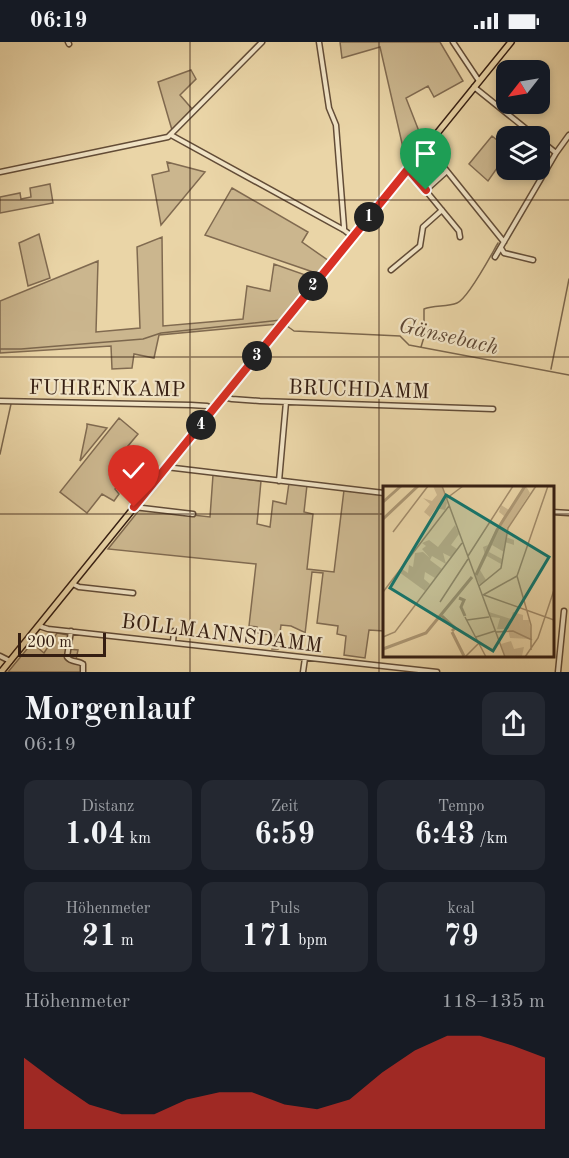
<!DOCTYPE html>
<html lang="de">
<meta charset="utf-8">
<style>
body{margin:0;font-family:"Old Standard TT",serif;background:#242831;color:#f1f3f6;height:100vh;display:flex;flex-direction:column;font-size:22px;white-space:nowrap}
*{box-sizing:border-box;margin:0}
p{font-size:20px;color:#9ea1a6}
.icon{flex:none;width:33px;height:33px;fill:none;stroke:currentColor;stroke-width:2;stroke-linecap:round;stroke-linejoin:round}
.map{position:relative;height:630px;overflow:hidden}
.drawer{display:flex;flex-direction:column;background:#171b24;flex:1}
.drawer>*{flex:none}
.needle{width:39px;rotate:239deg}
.buttons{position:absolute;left:496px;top:18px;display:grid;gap:12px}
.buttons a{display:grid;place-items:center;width:54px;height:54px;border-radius:12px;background:#171b24;box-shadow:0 3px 9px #0003;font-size:30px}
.scale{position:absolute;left:18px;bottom:15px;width:88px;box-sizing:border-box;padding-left:6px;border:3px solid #351e12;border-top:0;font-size:16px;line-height:21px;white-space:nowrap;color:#351e12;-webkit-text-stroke:4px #f1e4c6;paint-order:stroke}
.pin{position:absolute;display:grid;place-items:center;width:51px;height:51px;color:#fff;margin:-62px -26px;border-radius:50% 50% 50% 0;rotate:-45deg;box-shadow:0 0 6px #0007}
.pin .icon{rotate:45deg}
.km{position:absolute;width:30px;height:30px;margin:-15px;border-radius:50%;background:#222;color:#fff;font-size:16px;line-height:30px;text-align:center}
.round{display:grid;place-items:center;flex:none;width:63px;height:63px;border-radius:12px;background:#242831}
.headline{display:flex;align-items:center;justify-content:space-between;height:102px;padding:0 24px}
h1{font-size:33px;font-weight:600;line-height:45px}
.stats{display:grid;grid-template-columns:repeat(3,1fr);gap:9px;height:102px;padding:6px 24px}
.stats div{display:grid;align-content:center;border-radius:12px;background:#242831;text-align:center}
.stats b{font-size:30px;font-weight:600}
.stats small{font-size:16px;font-weight:400}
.stats p{font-size:16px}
.chart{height:168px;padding:12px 24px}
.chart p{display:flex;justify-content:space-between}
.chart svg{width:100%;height:108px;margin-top:6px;fill:#d93025;opacity:.7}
.status{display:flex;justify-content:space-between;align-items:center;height:42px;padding:0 30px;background:#171b24;direction:ltr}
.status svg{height:16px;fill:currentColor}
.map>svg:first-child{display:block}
.green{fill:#cbb68e;stroke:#806a50;stroke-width:1.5}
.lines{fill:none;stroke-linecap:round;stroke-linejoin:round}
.stream{stroke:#7c674d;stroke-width:1.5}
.minor-casing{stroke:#624c37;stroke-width:7}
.major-casing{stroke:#351e12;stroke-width:8}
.minor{stroke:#f1e4c6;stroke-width:4}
.major{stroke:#ead5a7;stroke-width:5}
.route-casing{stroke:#fff;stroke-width:12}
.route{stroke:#d93025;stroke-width:8}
.grid{fill:none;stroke:#351e12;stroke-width:1.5;stroke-opacity:0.55}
.labels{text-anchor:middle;stroke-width:4.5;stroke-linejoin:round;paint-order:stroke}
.street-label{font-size:21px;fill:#351e12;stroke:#f1e4c6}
.water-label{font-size:22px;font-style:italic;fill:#5f4834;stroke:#f1e4c6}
.inset-river{fill:none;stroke:#ac9774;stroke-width:3}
.inset-road{fill:none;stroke:#a28c6b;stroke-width:1.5}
.view{fill:#0f766e;fill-opacity:0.15;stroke:#0f766e;stroke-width:3}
.inset-edge{fill:none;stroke:#351e12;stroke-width:3}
</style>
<div class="status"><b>06:19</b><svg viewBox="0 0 49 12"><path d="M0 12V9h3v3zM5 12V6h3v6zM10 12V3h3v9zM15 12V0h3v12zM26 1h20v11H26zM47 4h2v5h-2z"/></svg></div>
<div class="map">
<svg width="569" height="630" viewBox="0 0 569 630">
<rect width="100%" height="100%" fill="#ead5a7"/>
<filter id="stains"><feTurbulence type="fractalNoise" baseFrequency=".00333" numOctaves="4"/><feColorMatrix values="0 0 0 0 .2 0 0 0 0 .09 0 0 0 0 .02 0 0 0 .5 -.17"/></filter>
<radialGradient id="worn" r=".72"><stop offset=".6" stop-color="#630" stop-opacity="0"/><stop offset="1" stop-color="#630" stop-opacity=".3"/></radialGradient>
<!-- green -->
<path class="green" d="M340 0H440L463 39 434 55 428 44 406 56 424 102 408 120 404 110 380 5 342 16Z
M191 28 196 37 180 53 193 68 172 88 158 40Z
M492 94 507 106V112L488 139 469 122Z
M167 120 205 130 161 183 152 133 169 129Z
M50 142 53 161 0 171V155L20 151 21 157 31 155 30 146Z
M232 146 308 190 302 200 329 219 319 232 205 193Z
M39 192 50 236 28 244 19 201Z
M162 195 163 284 243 277 247 244 270 249 274 222 314 236 284 273 279 282 159 293 154 316 134 312 132 326 112 327 111 304 0 311V259L98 219 96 290 140 286 137 205Z
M119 376 138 392 128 404 137 411 125 425 133 432 123 443 120 441 115 447 119 452 114 459 102 452 87 471 60 450Z
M87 382 107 386 80 419 87 385Z
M213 433 261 439 257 482 270 485 273 459 286 462 289 441 307 443 304 470 313 472 307 527 334 530 344 448 384 453V601V589L369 588 365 616 344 613 346 594 337 592 338 584 317 581 323 531 312 530 305 592 304 590 291 584 281 583 278 607H272L274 593 257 591V585L249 584 256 522 108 507 140 467 210 475Z
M57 591 68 593 69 607 78 608 76 618 85 620V630H8L32 601 44 611Z"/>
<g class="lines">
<!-- stream -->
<path class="stream" d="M287 284 294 289 400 294 409 303 569 333
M421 305 424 295V267C434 263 447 265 457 261 468 257 491 213 498 201
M0 307H21L143 297 161 291 281 278
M551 327 569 237
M0 412 11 362"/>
<defs>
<path id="minor" d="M68 0 69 2
M319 0 329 66 336 83 344 185V188
M453 0 479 39
M474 45 535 94
M171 93 344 188 353 195
M540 98 556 111
M430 108 504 200
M408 127 459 189 460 195
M0 130 168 95 262 0
M426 148 447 129
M501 206 504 211 533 218
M495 215 556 111 569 93
M391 228 420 204 423 185 442 168
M223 355 232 357 260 359 493 367
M0 359 191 363 207 364 213 367
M166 425 384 451
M279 439 286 360
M134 465 193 472
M552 470 569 471
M73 542 79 545 133 551
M39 584 48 587 437 630
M71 589 67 615C71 621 78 618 83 622V630
M173 600 174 589
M0 614 10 619
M303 630 305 616
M558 630 564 569"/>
<path id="major" d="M1 630 511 0"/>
</defs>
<!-- minor casing -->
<use href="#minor" class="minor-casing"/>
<!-- major casing -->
<use href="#major" class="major-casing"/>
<!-- minor -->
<use href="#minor" class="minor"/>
<!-- major -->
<use href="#major" class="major"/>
</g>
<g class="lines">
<defs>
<path id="route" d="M134 465 408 127 426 148"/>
</defs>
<!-- route casing -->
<use href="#route" class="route-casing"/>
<!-- route -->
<use href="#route" class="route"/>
</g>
<!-- grid -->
<path class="grid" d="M190 0V630M379 0V630M0 158H569M0 315H569M0 472H384M552 472H569"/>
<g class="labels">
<!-- street labels -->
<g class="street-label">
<text transform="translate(107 346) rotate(1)" y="7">FUHRENKAMP</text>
<text transform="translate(359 347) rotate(2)" y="7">BRUCHDAMM</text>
<text transform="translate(222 591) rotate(7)" y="7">BOLLMANNSDAMM</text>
</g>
<!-- water labels -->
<g class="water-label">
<text transform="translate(449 293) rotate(13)" y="8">Gänsebach</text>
</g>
</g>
<!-- overview -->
<g transform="translate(383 444)">
<rect width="171" height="171" fill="#ead5a7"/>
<path d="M50 0 59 1 64 17 62 24 53 22 47 31 41 26 47 18 40 12 49 15 54 9ZM137 0H143L147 7 124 43 123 51 131 54V59L122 56 121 66 109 59 106 66 119 73 118 78 104 70 97 84 103 94 97 99 92 89 102 69 100 61 105 59 121 30 116 26 118 19 126 24 140 3ZM72 39 76 48 68 59 74 63 68 71 60 67 63 78 49 70 47 74 59 83 52 92 42 86 41 93 47 98 42 105 16 86 19 83 25 87 26 79 30 81 32 67 40 66 47 72 39 63 43 60 39 57 46 54 55 61ZM106 126 128 133 130 126 140 129V134H146L149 153 127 152 125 143H114L117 132 108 131ZM128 155 131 163 141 161 139 170 122 171 118 158Z" fill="#cbb68e"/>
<path class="inset-river" d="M0 16 18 0M0 33 35 0M93 89 114 44 142 0M76 112 81 114 78 121 82 130M59 130 72 142 69 145M69 146 81 170M0 163 43 147 89 91"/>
<path class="inset-road" d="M59 0 122 171M64 12 80 0M10 46 45 0M85 70 130 0M134 90 165 0M134 90 148 139V164M96 100 118 82 125 42 153 0M0 106 66 20M100 109 134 90M101 109 171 134M57 116 85 73M82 131 103 171M84 134 106 131M113 146 130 145 149 154M0 151 12 146 79 57M93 151 112 145M82 171 96 157M142 171 155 152 171 104"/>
<path class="view" d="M63 9 166 71 110 165 7 102Z"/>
<rect width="171" height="171" class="inset-edge"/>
</g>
<rect width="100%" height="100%" filter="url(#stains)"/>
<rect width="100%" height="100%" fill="url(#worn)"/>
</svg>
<div class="buttons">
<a><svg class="needle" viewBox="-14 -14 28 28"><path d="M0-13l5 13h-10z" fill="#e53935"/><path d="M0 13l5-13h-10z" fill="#9ea1a6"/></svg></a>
<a><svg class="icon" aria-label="layers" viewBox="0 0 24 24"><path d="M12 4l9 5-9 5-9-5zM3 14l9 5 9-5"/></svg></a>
</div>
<div class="scale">200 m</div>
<div class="pin" style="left:426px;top:148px;background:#1e9e55"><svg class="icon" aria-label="arrive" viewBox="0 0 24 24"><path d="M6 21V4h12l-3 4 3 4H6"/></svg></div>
<div class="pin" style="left:134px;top:465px;background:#d93025"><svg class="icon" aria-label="check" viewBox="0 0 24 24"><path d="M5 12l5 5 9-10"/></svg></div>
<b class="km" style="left:369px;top:175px">1</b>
<b class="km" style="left:313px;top:244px">2</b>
<b class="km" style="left:257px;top:314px">3</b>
<b class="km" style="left:201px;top:383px">4</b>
</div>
<section class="drawer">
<div class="headline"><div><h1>Morgenlauf</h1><p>06:19</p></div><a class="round"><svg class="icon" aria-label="share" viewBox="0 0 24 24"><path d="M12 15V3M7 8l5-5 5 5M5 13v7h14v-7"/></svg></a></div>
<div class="stats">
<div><p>Distanz</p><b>1.04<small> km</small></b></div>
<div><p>Zeit</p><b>6:59</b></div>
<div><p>Tempo</p><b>6:43<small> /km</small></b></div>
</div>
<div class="stats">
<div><p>Höhenmeter</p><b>21<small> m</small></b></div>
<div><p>Puls</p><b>171<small> bpm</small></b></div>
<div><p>kcal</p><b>79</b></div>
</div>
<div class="chart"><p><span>Höhenmeter</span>118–135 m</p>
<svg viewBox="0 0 160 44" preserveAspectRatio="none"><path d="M0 44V15L10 25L20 34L30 38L40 38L50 32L60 29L70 29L80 34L90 36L100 32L110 21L120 12L130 6L140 6L150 10L160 15V44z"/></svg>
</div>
</section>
